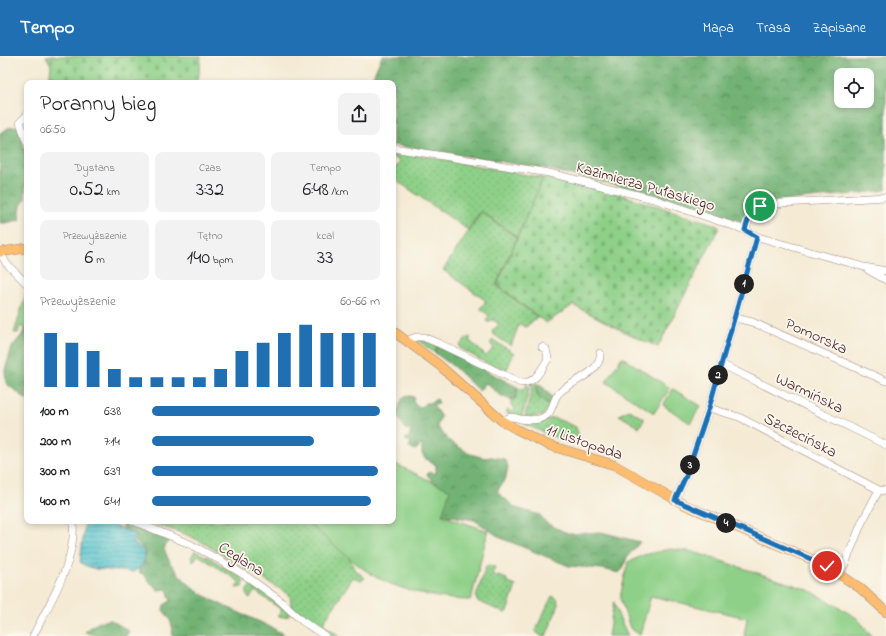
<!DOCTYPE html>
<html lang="pl">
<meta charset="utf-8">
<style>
body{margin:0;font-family:"Indie Flower",sans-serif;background:#f2f2f2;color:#202124;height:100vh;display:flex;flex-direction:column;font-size:15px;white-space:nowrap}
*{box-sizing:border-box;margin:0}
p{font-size:13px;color:#757577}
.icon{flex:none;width:22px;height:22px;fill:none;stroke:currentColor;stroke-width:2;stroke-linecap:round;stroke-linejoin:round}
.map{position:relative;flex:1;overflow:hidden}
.drawer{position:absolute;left:24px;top:24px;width:372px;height:444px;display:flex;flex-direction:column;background:#fff;border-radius:8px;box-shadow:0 2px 6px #0003}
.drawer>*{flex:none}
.buttons{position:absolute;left:834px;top:12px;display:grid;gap:8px}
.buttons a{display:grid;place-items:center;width:40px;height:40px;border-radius:8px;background:#fff;box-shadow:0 2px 6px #0003;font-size:20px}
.pin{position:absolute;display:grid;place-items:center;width:34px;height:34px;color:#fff;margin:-17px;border:2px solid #fff;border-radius:50%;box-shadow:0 1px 4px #0007}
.km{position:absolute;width:20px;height:20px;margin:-10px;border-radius:50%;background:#222;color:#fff;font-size:11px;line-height:20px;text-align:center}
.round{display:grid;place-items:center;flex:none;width:42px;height:42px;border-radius:8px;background:#f2f2f2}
.summary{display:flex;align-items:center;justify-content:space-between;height:68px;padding:0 16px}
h1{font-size:22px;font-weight:600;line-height:30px}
.stats{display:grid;grid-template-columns:repeat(3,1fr);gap:6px;height:68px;padding:4px 16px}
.stats div{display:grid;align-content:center;border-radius:8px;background:#f2f2f2;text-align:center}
.stats b{font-size:20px;font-weight:600}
.stats small{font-size:11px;font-weight:400}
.stats p{font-size:11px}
.chart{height:112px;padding:8px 16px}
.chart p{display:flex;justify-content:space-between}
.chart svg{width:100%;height:72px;margin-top:4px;stroke:#1f6fb2;stroke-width:6}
ul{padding:0 16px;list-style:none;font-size:13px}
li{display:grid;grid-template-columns:64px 48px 1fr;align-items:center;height:30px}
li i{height:10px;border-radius:5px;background:#1f6fb2}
header{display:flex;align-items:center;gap:24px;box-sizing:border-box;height:56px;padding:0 20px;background:#1f6fb2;color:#fff}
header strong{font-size:19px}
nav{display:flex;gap:22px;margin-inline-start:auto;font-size:14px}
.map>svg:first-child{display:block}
.grass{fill:url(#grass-dots);stroke:#6c785a}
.forest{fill:url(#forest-crowns);stroke:#5e6850;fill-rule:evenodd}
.cemetery{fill:url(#cemetery-stones);stroke:#6c785a}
.garden{fill:#8ed088;stroke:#6c785a}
.water{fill:url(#water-rules);stroke:#50727c}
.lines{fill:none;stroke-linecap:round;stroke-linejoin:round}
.minor-casing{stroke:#a08580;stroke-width:8}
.major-casing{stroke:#a08580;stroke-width:10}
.minor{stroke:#fff;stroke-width:7}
.major{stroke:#fcbd6f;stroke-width:9}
.route-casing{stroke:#fff;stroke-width:8}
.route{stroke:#1f6fb2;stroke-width:5}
.labels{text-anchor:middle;stroke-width:3.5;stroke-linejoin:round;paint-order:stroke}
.street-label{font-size:16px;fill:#4a1f2b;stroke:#fbf7ec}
</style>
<header>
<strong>Tempo</strong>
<nav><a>Mapa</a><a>Trasa</a><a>Zapisane</a></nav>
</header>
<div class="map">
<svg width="886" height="580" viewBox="0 0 886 580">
<defs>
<pattern id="grass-dots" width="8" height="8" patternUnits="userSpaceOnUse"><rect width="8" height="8" fill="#8ed088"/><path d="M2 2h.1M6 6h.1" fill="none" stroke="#7cb276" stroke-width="1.8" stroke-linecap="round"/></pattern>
<pattern id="forest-crowns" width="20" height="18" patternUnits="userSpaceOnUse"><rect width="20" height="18" fill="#72b274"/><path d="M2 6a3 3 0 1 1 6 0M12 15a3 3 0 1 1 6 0" fill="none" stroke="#60905f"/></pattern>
<pattern id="cemetery-stones" width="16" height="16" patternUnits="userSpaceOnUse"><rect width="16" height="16" fill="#8ed088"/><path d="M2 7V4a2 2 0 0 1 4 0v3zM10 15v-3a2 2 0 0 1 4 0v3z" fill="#7cb276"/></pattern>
<pattern id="water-rules" width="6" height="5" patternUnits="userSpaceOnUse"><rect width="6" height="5" fill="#57c4cd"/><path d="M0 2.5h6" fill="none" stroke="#4a9fa7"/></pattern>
</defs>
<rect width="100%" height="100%" fill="#fbf7ec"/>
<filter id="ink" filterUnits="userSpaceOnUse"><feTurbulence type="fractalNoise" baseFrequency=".025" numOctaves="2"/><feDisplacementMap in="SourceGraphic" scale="8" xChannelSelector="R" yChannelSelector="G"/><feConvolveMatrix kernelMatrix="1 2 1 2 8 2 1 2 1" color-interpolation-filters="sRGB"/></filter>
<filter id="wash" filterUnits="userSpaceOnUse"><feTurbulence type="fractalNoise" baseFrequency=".012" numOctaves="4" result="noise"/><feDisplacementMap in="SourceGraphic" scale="16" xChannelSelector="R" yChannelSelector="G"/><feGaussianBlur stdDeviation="0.9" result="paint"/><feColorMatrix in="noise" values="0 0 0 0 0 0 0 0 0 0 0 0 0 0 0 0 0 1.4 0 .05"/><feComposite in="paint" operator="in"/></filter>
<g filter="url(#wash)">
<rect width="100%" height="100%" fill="#f5ebd5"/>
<!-- grass -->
<path class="grass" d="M393 94 543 122 517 181 481 155 468 174 393 122V116L400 105 393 101Z
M481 156 517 182 496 229 537 261 526 271 519 268 511 290 493 278 492 275 499 268 495 265 492 264 489 267 486 265 489 260 480 252 485 247V244L443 214Z
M27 235V273L22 279 25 272 20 270 18 277H14Z
M469 281 471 282 469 284 486 300 494 292 490 287 493 284 514 297 507 313C496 315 471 298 460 292V289Z
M419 283 439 290 436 292 435 297 417 284Z
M530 327C542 327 547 335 554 343L543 360 525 361 532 332Z
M527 328 529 333 522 361 508 358 505 356 509 354 513 357 515 353 511 349V344L515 343 517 338V331L523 334Z
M629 354 644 362V364L639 371 619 359Z
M552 362 557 363 576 371 581 387C570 390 529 370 517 364L543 365Z
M145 465H306L348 500 356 514 365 522 361 525 353 521 323 568 339 580H330L301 560 291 551 290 539 200 485 185 478Z
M195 495 208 501 242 522 244 525 242 531 236 532 240 526 198 499 193 506 191 501Z
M490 509 495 511 492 518 507 523 506 526 516 530 507 556 505 557 477 545 476 541 486 510Z
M253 527 289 556V560L283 561 278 560 282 554 255 535 249 543 247 539V534Z
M552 540 558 543 557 547 559 548 546 580H541L535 575Z"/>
<!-- forest -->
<path class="forest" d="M382 0H886V134L854 138 759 147 751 151 744 166 655 139 543 112 393 89V27H370ZM841 19H867V45H841Z
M18 70 27 104 25 143 21 150 19 164 5 167H0V77L10 71Z
M27 273V344L6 327 5 314 12 291Z
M439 290 517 331V338L515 343C504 345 494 334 486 327L479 335 453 310 435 297 436 292Z
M537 329 541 330 552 344 550 350C542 346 533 339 537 329Z
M410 340 414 341 413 345 416 350 422 351 425 347H429L437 343 439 347 433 349 441 361 437 370 448 384 470 398 485 402 491 401 504 403 508 410 506 421 497 436 516 452 540 459 546 467 569 478 601 476 640 486 627 501 623 513 619 517 603 513 569 510 501 482 474 464 430 456 425 426 433 425 427 419V418L431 416 436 418V409L433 407 430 406 429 404 425 403 422 398V388L416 394 409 392 411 385H408L405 384 406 382 409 381 411 374 405 373C394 354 396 360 403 341Z
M124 465H127L169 483 164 493C167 499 169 507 174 512 201 549 249 556 286 580H172C174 569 170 563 163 554L164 549 171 545 167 533 158 534C154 528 147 526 145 519L140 517 138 514 144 509 146 496 136 486 135 478 122 472Z
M111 564 129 575 126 580H98L85 576C94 568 99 565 111 564Z"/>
<!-- cemetery -->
<path class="cemetery" d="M46 0H201L198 27H49L51 9Z
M543 122 609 135 720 170 658 291 629 278 573 249 546 267 497 229Z"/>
<!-- garden -->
<path class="garden" d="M622 301 670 332 654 357 606 326Z
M673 333 701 350 690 367 663 349Z
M393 407 450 434 442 459 488 475 471 544C439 544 391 533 365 514 345 500 326 481 306 465H393Z
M669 493 689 495 703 499 809 534 857 562 872 580H744L747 562 651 540 640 579 630 572 620 542 628 506 644 499Z
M614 546 619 561 628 580H608Z"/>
<!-- water -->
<path class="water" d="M85 465H102L134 478V487L145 496 143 509 133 516 96 513 86 510 80 506Z"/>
</g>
<g filter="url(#ink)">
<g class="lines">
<defs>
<path id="minor" d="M27 59 20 66 27 86
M393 92 549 117 654 143 745 174 758 181 864 211 886 215
M745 174 752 156 755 152 760 151 783 147 886 141
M0 196 6 207 27 228
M868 214 886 224
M735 262 752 266 886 325
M408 286 411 283 416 281H423L440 288 521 327C536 327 540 315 548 303L546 293 542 291
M721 308 886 389
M709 352 739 361 879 434
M502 365C505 364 508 362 511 361 513 361 517 362 520 363 528 364 537 365 544 361 553 357 552 346 558 338 568 326 602 318 600 297
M675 444 686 420 709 352 757 181
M133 465 190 488 223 506 249 522 278 543 302 565 325 580
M840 517 845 508 862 466 879 434 886 435
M33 580C50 546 77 504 73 465"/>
<path id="major" d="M0 196 27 192
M393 275 439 309 502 365 516 373 548 389 614 409 685 449 827 510 860 532 886 556"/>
</defs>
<!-- minor casing -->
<use href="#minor" class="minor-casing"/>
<!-- major casing -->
<use href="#major" class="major-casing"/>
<!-- minor -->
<use href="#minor" class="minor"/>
<!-- major -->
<use href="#major" class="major"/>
</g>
</g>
<g class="lines" filter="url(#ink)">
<defs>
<path id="route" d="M760 150C750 153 748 164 745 174L757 181 709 352 686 420 675 444 827 510"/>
</defs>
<!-- route casing -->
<use href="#route" class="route-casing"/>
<!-- route -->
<use href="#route" class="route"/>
</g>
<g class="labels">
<!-- street labels -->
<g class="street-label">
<text transform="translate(646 129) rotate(16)" y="6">Kazimierza Pułaskiego</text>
<text transform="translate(817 279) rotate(24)" y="6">Pomorska</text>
<text transform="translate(810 336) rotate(26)" y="6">Warmińska</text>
<text transform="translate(801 378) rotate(27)" y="6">Szczecińska</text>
<text transform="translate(585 385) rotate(19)" y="6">11 Listopada</text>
<text transform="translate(242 502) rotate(32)" y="6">Ceglana</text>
</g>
</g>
</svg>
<div class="buttons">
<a><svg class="icon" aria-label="locate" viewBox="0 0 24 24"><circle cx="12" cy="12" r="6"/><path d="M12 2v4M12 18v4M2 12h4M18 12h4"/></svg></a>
</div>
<div class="pin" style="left:760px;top:150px;background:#1e9e55"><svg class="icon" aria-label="arrive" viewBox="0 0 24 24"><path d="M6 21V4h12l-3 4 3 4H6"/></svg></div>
<div class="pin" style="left:827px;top:510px;background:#d93025"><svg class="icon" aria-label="check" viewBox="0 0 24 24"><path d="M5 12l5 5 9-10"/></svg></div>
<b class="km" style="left:744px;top:228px">1</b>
<b class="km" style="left:718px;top:319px">2</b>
<b class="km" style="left:690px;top:409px">3</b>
<b class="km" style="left:726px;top:467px">4</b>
<section class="drawer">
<div class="summary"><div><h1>Poranny bieg</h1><p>06:50</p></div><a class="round"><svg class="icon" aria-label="share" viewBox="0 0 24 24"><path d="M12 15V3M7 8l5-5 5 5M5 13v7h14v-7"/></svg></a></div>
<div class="stats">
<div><p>Dystans</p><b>0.52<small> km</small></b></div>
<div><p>Czas</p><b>3:32</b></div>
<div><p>Tempo</p><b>6:48<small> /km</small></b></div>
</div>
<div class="stats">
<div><p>Przewyższenie</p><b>6<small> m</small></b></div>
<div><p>Tętno</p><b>140<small> bpm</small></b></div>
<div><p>kcal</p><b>33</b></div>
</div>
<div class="chart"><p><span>Przewyższenie</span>60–66 m</p>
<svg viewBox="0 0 160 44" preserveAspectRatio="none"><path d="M5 44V11M15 44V17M25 44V22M35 44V33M45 44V38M55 44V38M65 44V38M75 44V38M85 44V33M95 44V22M105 44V17M115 44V11M125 44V6M135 44V11M145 44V11M155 44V11"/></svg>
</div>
<ul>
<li><b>100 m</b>6:38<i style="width:100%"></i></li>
<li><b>200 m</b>7:14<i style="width:71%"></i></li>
<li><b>300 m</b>6:39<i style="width:99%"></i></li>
<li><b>400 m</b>6:41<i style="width:96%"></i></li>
</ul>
</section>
</div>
